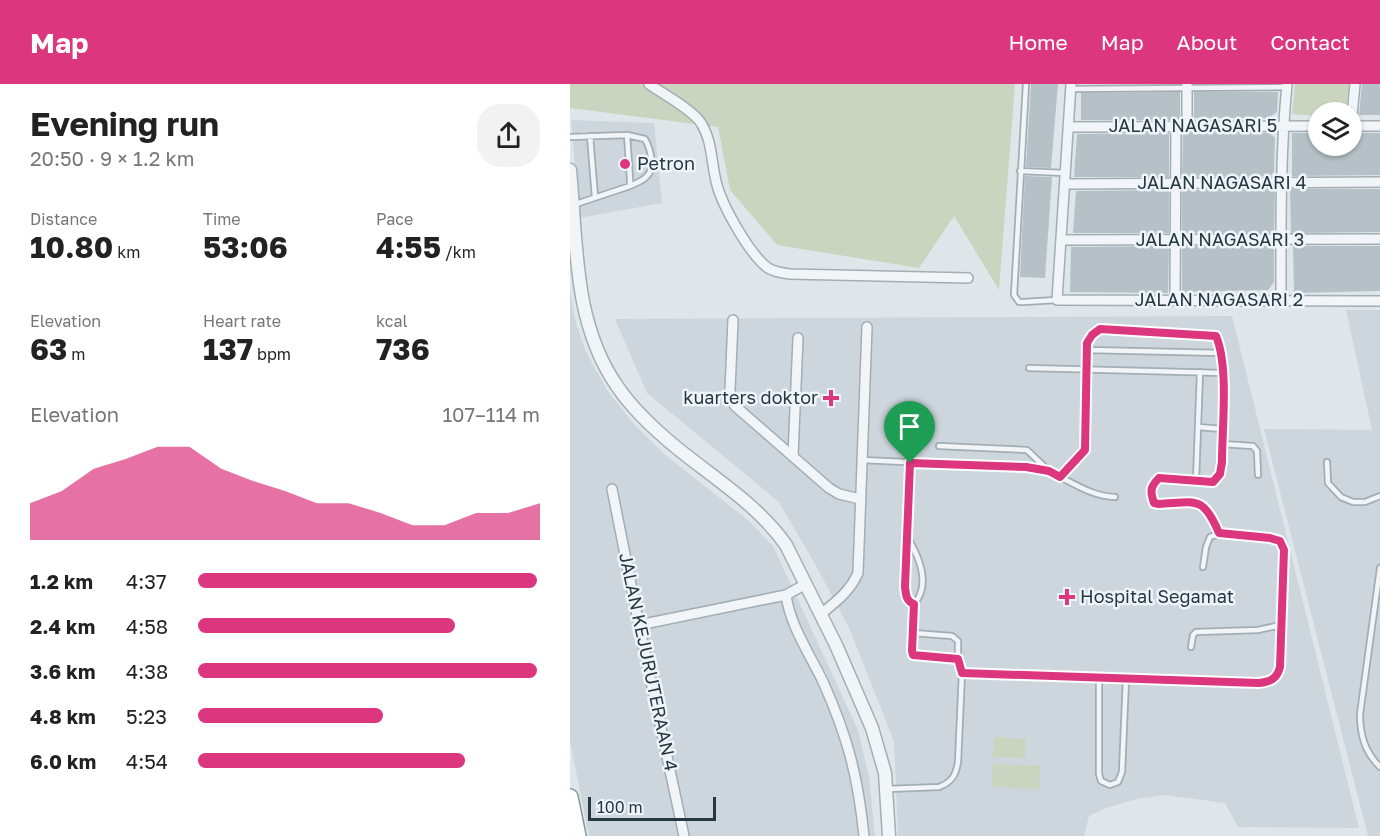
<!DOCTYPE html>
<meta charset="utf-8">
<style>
body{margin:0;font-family:"Golos Text",sans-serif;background:#f2f2f2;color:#222;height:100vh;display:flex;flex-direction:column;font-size:22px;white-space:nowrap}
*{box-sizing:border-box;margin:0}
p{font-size:20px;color:#767676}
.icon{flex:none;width:33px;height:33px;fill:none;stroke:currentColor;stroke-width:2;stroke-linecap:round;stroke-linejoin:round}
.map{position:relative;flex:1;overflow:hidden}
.panel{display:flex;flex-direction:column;background:#fff;width:570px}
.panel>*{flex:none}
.fabs{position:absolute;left:738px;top:18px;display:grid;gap:12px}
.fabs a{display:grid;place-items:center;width:54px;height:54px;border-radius:50%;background:#fff;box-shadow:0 2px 4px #0004;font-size:30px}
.scale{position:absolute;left:18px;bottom:15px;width:128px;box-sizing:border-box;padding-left:6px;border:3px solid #263842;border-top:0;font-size:16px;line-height:21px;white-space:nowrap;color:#263842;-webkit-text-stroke:4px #eef4f7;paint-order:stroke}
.pin{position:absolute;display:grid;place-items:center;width:51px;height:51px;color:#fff;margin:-62px -26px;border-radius:50% 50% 50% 0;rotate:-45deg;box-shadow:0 0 6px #0007}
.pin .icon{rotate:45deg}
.round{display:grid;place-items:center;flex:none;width:63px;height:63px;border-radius:24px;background:#f2f2f2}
.summary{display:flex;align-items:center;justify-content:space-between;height:102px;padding:0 30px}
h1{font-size:33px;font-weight:700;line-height:45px}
.metrics{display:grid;grid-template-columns:repeat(3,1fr);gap:9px;height:102px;padding:6px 30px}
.metrics div{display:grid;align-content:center}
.metrics b{font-size:30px;font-weight:700}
.metrics small{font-size:16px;font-weight:400}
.metrics p{font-size:16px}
.chart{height:168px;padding:12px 30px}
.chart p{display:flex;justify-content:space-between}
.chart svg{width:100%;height:108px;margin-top:6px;fill:#dc367e;opacity:.7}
ul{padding:0 30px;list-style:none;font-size:20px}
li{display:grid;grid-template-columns:96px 72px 1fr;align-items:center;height:45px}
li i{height:15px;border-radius:8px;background:#dc367e}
header{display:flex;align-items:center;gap:36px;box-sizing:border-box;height:84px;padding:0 30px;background:#dc367e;color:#fff}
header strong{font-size:28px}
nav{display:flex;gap:33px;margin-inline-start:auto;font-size:21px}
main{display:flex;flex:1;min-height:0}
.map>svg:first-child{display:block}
.built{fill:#ccd6dc}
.green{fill:#cad4be}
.building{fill:#b5c1c7}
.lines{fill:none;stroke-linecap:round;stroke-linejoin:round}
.service-casing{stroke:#a3aeb4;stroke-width:8}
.minor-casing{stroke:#a3aeb4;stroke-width:12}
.tertiary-casing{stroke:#a3aeb4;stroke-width:15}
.trunk-casing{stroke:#8498a2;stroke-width:18}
.service{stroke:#f1f5f7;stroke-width:4.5}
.minor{stroke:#f1f5f7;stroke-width:9}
.tertiary{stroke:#f1f5f7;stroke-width:12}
.trunk{stroke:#fff;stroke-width:15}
.route-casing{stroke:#fff;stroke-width:12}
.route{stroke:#dc367e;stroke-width:8}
.poi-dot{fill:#dc367e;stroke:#eef4f7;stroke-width:2}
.labels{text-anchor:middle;stroke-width:5;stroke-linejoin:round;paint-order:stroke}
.street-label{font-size:18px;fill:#263842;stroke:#eef4f7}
.poi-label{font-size:18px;fill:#263842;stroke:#eef4f7;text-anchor:start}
</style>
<header>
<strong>Map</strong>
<nav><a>Home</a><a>Map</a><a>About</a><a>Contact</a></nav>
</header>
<main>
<section class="panel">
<div class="summary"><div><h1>Evening run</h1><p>20:50 · 9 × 1.2 km</p></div><a class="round"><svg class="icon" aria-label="share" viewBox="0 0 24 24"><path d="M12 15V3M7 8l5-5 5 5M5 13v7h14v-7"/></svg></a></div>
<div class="metrics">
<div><p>Distance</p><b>10.80<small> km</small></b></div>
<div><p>Time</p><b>53:06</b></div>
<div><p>Pace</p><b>4:55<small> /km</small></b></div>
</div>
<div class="metrics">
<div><p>Elevation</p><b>63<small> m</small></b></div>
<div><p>Heart rate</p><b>137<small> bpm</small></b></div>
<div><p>kcal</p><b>736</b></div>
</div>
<div class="chart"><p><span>Elevation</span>107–114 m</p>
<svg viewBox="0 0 160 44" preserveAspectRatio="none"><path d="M0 44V29L10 24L20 15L30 11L40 6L50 6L60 15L70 20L80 24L90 29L100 29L110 33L120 38L130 38L140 33L150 33L160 29V44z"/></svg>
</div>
<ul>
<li><b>1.2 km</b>4:37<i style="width:99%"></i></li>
<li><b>2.4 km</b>4:58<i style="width:75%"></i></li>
<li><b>3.6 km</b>4:38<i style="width:99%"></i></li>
<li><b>4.8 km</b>5:23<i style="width:54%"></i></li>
<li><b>6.0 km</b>4:54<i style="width:78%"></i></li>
</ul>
</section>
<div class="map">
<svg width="810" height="752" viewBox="0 0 810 752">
<rect width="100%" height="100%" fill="#dee6e9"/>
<!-- built -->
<path class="built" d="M1 36 84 39 92 119 9 134Z
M0 207 6 240 16 268 37 306 63 339 94 370 179 437 203 462 288 646 299 693 305 752H19L0 657Z
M776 226H810V752H798L694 345 802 346Z
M662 232 789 744 668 743 655 719 595 711 567 715 536 724 519 732 514 752H328L324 657 280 546 245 480 209 418 77 309 45 235Z"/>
<!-- green -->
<path class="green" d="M0 0H445L429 206 384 132 349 184 207 161 160 106 148 43 0 24Z
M725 0H779L776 28H748V32L722 30Z
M424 653 456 655 455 674 423 673Z
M423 680 470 682 469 705 422 703Z"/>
<!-- building -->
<path class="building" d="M461 0H488L481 84 456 83Z
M792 0H810V31H789Z
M610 8V36H511V9Z
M624 8H708L707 28 698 34H624Z
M599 49V93H504L507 50Z
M613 49H700L705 54 704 87 701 92 612 93Z
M722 49H748V62H782V49H810V91L722 92Z
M455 92 482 93 475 194 450 193Z
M705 105 704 149H612V106Z
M720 105H810V148L721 149Z
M599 106V149H503L506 107Z
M599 162 598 209 500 208 501 163Z
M612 162H700L704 166V198L698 206 612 208Z
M723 162H810V207L724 209Z"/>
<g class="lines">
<defs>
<path id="service" d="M456 0 444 211 449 218H453L487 216
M501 5 717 3
M57 51 75 55C80 64 86 84 77 92 73 97 66 99 60 102
M20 52 25 113
M0 53 57 51 60 95V102L3 121
M450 87 495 89
M518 266 652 269
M459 284 653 289
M628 343 652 345
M652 360 683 362 687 367 688 391
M369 362 457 366 478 386
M292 376 467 384C495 391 515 412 545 413
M757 378 758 399 771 413 783 418H795L810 412
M490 393 515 366 517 259 522 251 530 245 640 250 646 252C659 281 653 344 652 378L650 390 643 398 589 394C580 402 580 407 584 419L589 420C626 418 632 411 649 449
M626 397 630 288
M339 456C350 475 361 501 344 520 336 517 336 512 335 503L340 379
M810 484 790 630C790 652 795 668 810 683
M343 549 342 567 343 571 388 575
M621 563 623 551 626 548 688 546 711 541
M392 589 688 599C700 598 707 595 710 583L713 466 710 457C694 451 656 446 640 453L636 463 633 483
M529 594V690L531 697 540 701 548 698 552 688 556 595
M317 705 369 703C382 698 386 691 388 678L392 589 388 575V557L382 552 343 549 344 520"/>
<path id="minor" d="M79 0C93 10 123 26 131 39 143 58 141 80 147 101 153 123 180 171 198 184 204 188 212 189 220 190L398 194
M501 0 487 216 810 217
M617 0V42
M782 31 785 0
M782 42H810
M498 43 748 42
M495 100 810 98
M491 156 810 155
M605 216 606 43
M711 217C711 145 710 72 717 0
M163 236 160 306 161 315 165 322 259 404 269 410 290 415
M223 372 228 254
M42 405 69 541 114 752
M216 511C220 542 241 572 254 600 278 654 288 693 294 752
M251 530C267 517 280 507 288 489L297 243
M69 541 216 511 236 500"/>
<path id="tertiary" d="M0 86C7 159 3 239 47 302 63 326 85 346 107 364 145 395 188 421 216 461L266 561 302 644 315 689 319 752"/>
<path id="trunk" d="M0 713 8 752"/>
</defs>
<!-- service casing -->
<use href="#service" class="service-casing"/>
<!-- minor casing -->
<use href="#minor" class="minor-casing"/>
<!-- tertiary casing -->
<use href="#tertiary" class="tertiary-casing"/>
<!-- trunk casing -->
<use href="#trunk" class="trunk-casing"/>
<!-- service -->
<use href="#service" class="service"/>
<!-- minor -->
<use href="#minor" class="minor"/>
<!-- tertiary -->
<use href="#tertiary" class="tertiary"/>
<!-- trunk -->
<use href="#trunk" class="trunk"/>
</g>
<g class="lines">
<defs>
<path id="route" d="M530 245 646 252C659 283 652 342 652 378L650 390 643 398 589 394C580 403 580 407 584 419L589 420C626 418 633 411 649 449L700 454 710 457 714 466 710 583C707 595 700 598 688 599L392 589 388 575 343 571 342 567 344 520C336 517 336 511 335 503L340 379 456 383 479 387 490 393 515 366 517 259 522 251Z"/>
</defs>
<!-- route casing -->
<use href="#route" class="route-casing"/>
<!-- route -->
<use href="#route" class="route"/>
</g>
<!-- markers -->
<g class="poi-dot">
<circle cx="55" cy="80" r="6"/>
<path d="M258 305h6v6h6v6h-6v6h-6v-6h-6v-6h6z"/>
<path d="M494 504h6v6h6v6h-6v6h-6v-6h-6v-6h6z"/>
</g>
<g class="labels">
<!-- street labels -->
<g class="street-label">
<text x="623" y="48">JALAN NAGASARI 5</text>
<text x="652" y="105">JALAN NAGASARI 4</text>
<text x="650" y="162">JALAN NAGASARI 3</text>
<text x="649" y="222">JALAN NAGASARI 2</text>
<text transform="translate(78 578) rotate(78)" y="6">JALAN KEJURUTERAAN 4</text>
</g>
<!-- poi labels -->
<g class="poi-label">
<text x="67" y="86">Petron</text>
<text x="248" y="320" text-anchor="end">kuarters doktor</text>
<text x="510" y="519">Hospital Segamat</text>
</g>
</g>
</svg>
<div class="fabs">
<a><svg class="icon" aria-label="layers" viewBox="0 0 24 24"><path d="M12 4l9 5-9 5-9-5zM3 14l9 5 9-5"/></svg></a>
</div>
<div class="scale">100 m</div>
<div class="pin" style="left:340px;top:379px;background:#1e9e55"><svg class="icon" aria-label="arrive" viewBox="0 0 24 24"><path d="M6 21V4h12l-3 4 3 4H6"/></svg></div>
</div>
</main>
